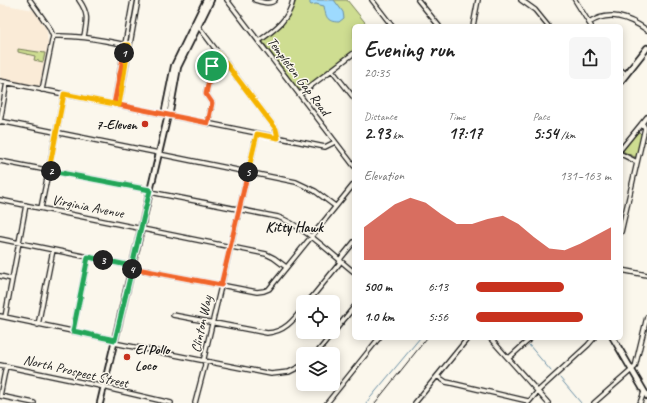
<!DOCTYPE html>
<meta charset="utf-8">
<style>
body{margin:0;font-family:Caveat,sans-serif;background:#f6f6f6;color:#222;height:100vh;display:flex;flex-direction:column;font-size:15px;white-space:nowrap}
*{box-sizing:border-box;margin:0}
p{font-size:13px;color:#767676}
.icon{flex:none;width:22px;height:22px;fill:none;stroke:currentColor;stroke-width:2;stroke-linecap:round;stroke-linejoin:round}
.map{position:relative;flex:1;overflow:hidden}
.details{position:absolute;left:352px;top:24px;width:271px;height:316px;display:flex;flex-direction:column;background:#fff;border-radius:6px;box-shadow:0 2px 10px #0003}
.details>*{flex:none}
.fabs{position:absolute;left:296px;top:295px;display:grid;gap:8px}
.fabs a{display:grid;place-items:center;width:44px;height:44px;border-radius:6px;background:#fff;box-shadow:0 2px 10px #0003;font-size:20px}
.pin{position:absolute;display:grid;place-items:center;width:34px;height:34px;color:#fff;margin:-17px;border:2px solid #fff;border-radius:50%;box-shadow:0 1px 4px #0007}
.km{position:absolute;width:20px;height:20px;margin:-10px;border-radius:50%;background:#222;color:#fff;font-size:11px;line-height:20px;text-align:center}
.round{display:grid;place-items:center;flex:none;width:42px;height:42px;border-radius:6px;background:#f6f6f6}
.overview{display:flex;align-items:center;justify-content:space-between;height:68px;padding:0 12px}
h1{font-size:22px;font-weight:700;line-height:30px}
.stats{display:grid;grid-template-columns:repeat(3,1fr);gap:6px;height:68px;padding:4px 12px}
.stats div{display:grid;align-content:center}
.stats b{font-size:17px;font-weight:700}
.stats small{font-size:11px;font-weight:400}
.stats p{font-size:11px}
.chart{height:112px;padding:8px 12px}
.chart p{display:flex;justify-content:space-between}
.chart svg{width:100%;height:72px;margin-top:4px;fill:#c8321e;opacity:.7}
ul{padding:0 12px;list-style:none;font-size:13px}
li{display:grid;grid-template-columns:64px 48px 1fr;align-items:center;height:30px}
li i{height:10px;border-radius:5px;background:#c8321e}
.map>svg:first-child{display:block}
.built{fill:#faebd7}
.green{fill:#cedd91;stroke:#757c56}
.water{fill:#9ddafe;stroke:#698ea4}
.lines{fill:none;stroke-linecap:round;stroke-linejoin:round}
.stream{stroke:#698ea4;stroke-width:1}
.minor-casing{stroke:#1c1c1c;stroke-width:6}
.major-casing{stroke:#1c1c1c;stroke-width:8}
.minor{stroke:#fbf7ec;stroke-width:3.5}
.major{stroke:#fbf7ec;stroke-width:4.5}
.rail{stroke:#1c1c1c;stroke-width:1}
.split-1-casing{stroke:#fff;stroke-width:8}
.split-2-casing{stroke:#fff;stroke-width:8}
.split-3-casing{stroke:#fff;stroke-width:8}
.split-4-casing{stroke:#fff;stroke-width:8}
.split-5-casing{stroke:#fff;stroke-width:8}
.split-6-casing{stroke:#fff;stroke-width:8}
.split-1{stroke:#f0652b;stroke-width:5}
.split-2{stroke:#f5b400;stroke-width:5}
.split-3{stroke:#22a559;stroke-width:5}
.split-4{stroke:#22a559;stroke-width:5}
.split-5{stroke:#f0652b;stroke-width:5}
.split-6{stroke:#f5b400;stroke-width:5}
.poi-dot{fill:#c8321e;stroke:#fbf7ec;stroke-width:1.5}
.labels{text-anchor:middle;stroke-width:3;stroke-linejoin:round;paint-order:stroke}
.street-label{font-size:14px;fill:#1c1c1c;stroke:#fbf7ec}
.poi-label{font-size:14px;font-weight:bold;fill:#1c1c1c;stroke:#fbf7ec;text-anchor:end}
.neighbourhood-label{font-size:15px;font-weight:bold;fill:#1c1c1c;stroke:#fbf7ec}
</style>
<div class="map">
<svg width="647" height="403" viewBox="0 0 647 403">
<rect width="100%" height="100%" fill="#fbf7ec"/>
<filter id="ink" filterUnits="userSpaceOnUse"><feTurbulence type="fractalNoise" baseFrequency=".025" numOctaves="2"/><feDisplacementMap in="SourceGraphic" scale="8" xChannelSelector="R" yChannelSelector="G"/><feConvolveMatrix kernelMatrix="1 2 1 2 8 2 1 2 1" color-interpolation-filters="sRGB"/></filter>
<g filter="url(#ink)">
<!-- built -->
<path class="built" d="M0 4 34 10 45 26 47 32 48 44 40 86 0 79Z"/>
<!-- green -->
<path class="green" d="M296 0H347L368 26H354V50L302 90 297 88 263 42 264 39C280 27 291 20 296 0Z
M18 49 45 53 43 62 34 60 35 56 18 52Z
M639 132 642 135 636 157H635L624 152 623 150 637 133Z"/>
<!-- water -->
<path class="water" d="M310 0H334L343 12 344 18 339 22C326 22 326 16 324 6L316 4 311 5 310 4Z"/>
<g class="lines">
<!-- stream -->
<path class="stream" d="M529 345 551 371
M560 378 581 403
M366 403 420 338"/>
<defs>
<path id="minor" d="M30 0 49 27 53 36 42 90
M79 0C89 14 87 21 84 36
M227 0 354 166
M255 0C262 2 270 5 275 0
M372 0 392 26
M418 0 439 26
M521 0 535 10 548 26
M575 0 591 26
M589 23C609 10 628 17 647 30
M198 26 276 129 278 138
M473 26 478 0
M53 36C81 35 100 40 127 45
M259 41C274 30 289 20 293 0
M332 70 354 98
M621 70 626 74
M0 81 325 147 335 142
M300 94 354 53
M114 104 133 0
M119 105 138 0
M0 121 159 153
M0 122 7 82
M208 123 212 103 206 94 212 66 218 53
M621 149 647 117
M159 154 296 182 315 191 335 206
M621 154 637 162
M0 161 150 190
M150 192 278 217C302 225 334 256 354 272
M0 200 266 254 274 258 286 267
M41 208 64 94
M621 232 645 128 642 123
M0 239 132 266
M132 268 257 292 264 291 269 289 354 184
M621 270 647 275
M0 276 12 279
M308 302 339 264 341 258 354 242
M173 315 267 333C284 332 293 321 303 308
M0 316 115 340
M5 317 26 205
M38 325 53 250
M73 331 88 257
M490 338 548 403
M114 343 271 374 289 372 303 365
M316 354 354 307
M509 358 531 338
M0 365 100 386 115 390 171 403
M437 376 446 382 451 383 528 401
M0 396 34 403
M0 396 6 366
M195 403 205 365 204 358 257 134
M327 403 379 338
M415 403 468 338
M528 403 538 391 588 345 594 338
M594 403 635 367 647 317
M640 403 644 392"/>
<path id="major" d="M621 81 647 48
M168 115 165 110 174 66 206 0
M613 338 647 396
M100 403 168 115 170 111 178 67 211 0"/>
</defs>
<!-- minor casing -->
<use href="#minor" class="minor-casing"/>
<!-- major casing -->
<use href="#major" class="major-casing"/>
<!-- minor -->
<use href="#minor" class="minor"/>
<!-- major -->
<use href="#major" class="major"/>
<!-- rail -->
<path class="rail" d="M375 403 427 338"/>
</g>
</g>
<g class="lines" filter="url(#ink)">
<defs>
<path id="split-1" d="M124 53 114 104 208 123 212 103 206 94 212 66"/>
<path id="split-2" d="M51 171 49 170 64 94 119 105 129 45H125L124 53"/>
<path id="split-3" d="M51 171 150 190 132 266 103 260"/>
<path id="split-4" d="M103 260 88 257 73 331 115 340 132 269"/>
<path id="split-5" d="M132 269V268L221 285 248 172"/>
<path id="split-6" d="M212 66 218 53 276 129 278 138 257 134 248 172"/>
</defs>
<!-- split-1 casing -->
<use href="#split-1" class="split-1-casing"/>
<!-- split-2 casing -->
<use href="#split-2" class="split-2-casing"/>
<!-- split-3 casing -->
<use href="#split-3" class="split-3-casing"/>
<!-- split-4 casing -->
<use href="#split-4" class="split-4-casing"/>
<!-- split-5 casing -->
<use href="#split-5" class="split-5-casing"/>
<!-- split-6 casing -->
<use href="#split-6" class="split-6-casing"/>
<!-- split-1 -->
<use href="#split-1" class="split-1"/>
<!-- split-2 -->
<use href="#split-2" class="split-2"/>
<!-- split-3 -->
<use href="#split-3" class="split-3"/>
<!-- split-4 -->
<use href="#split-4" class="split-4"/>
<!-- split-5 -->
<use href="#split-5" class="split-5"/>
<!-- split-6 -->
<use href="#split-6" class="split-6"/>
</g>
<!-- markers -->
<g class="poi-dot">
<circle cx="145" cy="124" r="4"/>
<circle cx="127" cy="357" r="4"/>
</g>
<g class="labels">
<!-- street labels -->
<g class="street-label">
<text transform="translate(299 76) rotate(53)" y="5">Templeton Gap Road</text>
<text transform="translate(88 206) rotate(11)" y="5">Virginia Avenue</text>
<text transform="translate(201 324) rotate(-78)" y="5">Clinton Way</text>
<text transform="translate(76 371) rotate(13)" y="5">North Prospect Street</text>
</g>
<!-- poi labels -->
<g class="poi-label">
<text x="137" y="129">7-Eleven</text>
<text x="135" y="354" text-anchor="start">El Pollo<tspan x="135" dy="16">Loco</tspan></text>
</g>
<!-- neighbourhood labels -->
<g class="neighbourhood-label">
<text x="294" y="232">Kitty Hawk</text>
</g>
</g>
</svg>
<div class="fabs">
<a><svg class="icon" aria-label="locate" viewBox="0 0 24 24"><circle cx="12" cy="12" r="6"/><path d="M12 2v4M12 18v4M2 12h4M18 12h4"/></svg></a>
<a><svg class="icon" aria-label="layers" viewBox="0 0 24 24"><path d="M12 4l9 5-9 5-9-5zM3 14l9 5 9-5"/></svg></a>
</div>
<div class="pin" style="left:212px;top:66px;background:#1e9e55"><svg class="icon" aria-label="arrive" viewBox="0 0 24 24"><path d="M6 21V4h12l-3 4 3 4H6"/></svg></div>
<b class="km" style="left:124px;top:53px">1</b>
<b class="km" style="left:51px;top:171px">2</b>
<b class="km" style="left:103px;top:260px">3</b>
<b class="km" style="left:132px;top:269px">4</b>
<b class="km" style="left:248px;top:172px">5</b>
<section class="details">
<div class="overview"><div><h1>Evening run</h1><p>20:35</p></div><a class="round"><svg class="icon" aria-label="share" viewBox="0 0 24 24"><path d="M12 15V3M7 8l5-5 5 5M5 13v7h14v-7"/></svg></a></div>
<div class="stats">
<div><p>Distance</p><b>2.93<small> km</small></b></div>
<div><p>Time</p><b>17:17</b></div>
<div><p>Pace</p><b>5:54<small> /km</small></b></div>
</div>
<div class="chart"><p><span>Elevation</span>131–163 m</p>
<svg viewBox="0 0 160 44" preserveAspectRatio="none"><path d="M0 44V24L10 17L20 10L30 6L40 9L50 16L60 22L70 22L80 19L90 17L100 22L110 30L120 37L130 38L140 34L150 29L160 24V44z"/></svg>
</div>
<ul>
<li><b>500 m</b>6:13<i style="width:65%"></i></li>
<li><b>1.0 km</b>5:56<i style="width:79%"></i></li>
</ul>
</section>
</div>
